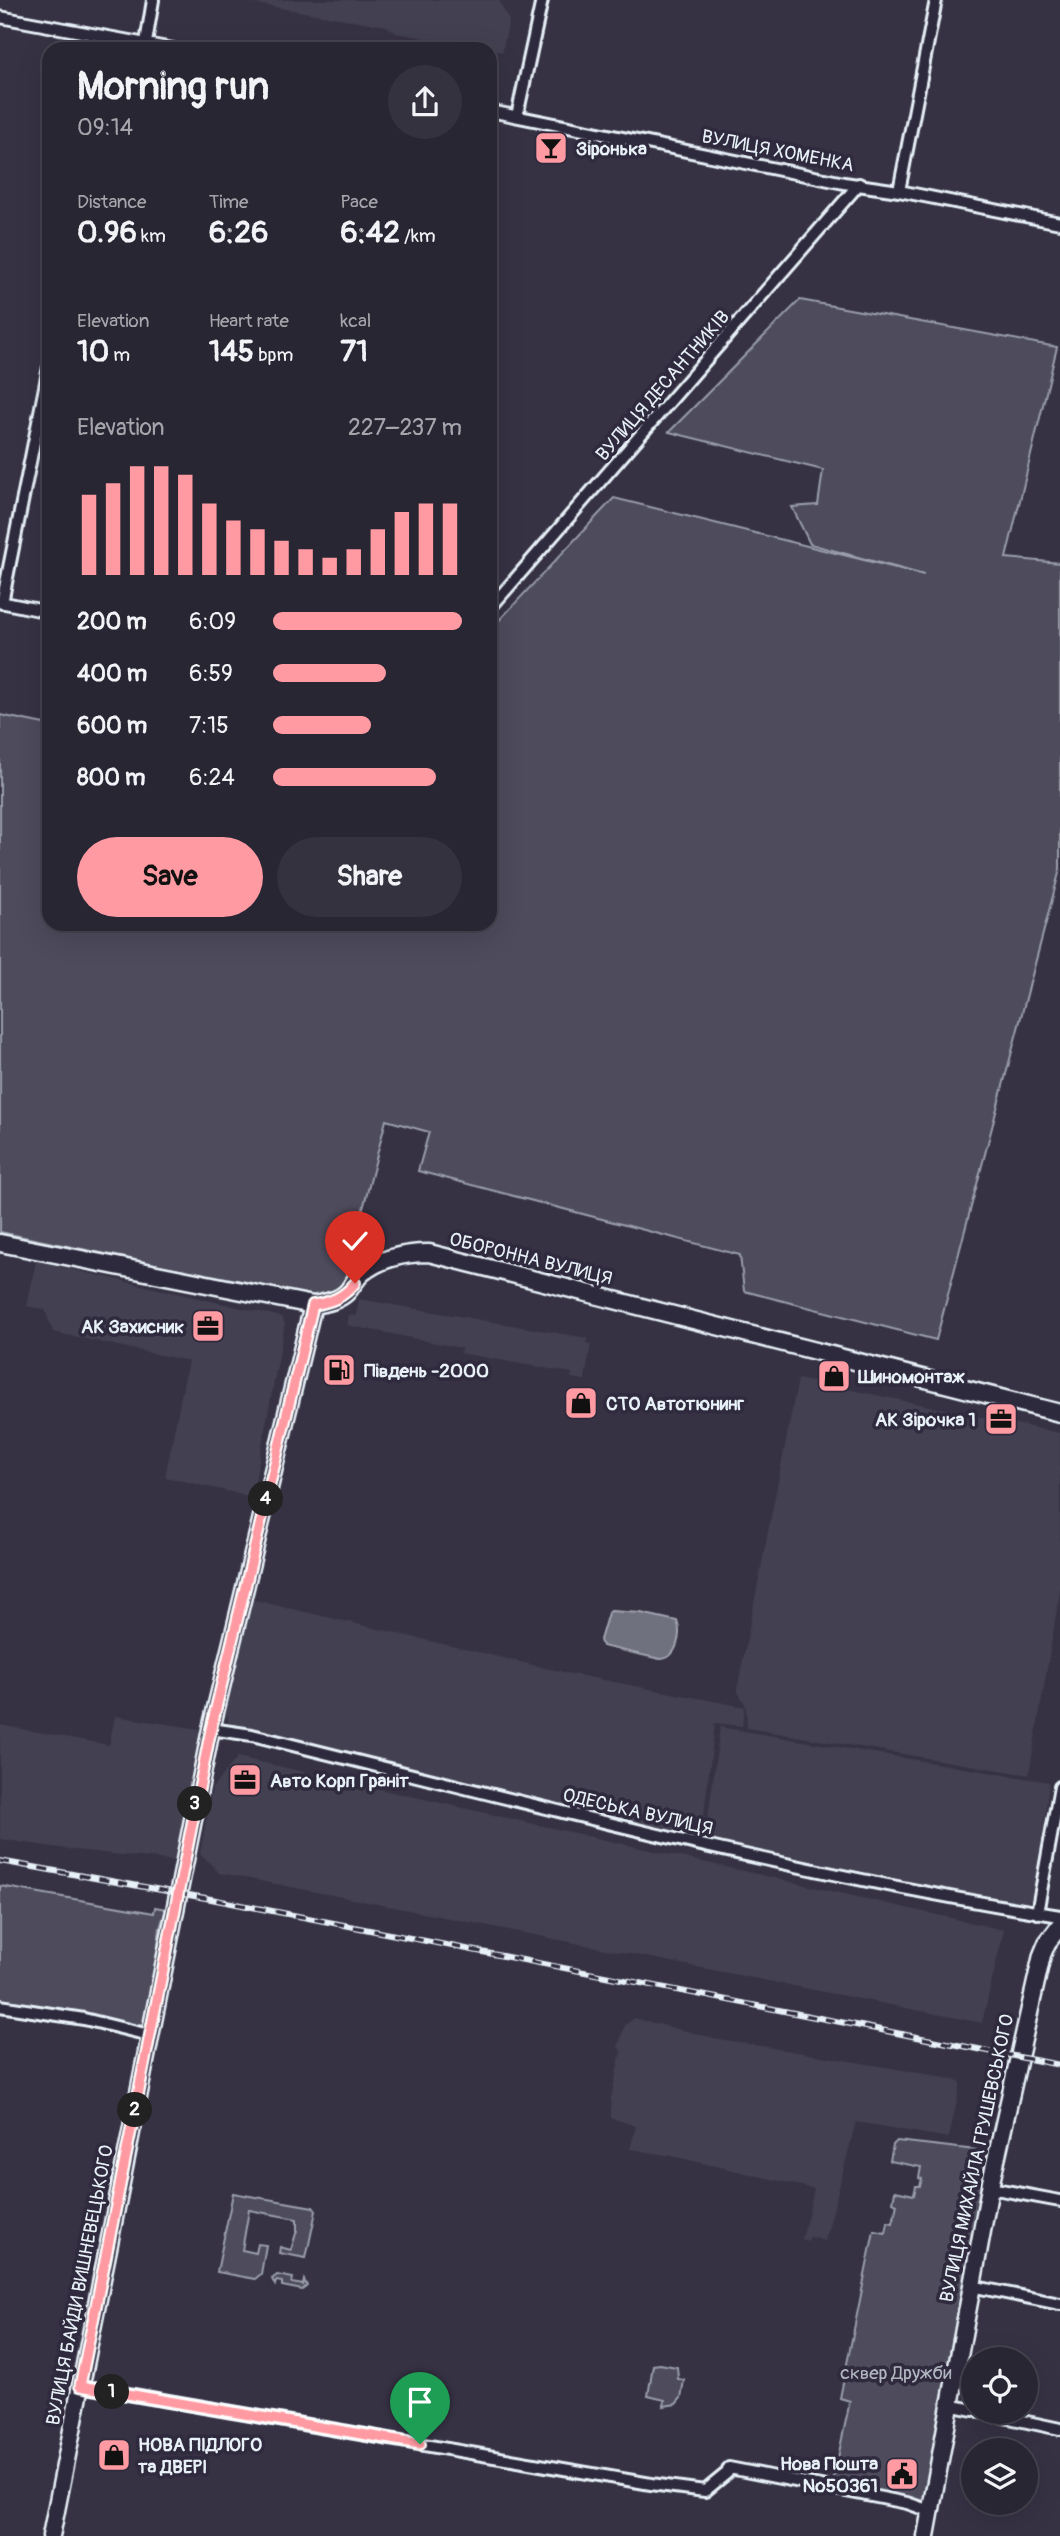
<!DOCTYPE html>
<meta charset="utf-8">
<style>
body{margin:0;font-family:Pangolin,sans-serif;background:#34323f;color:#f1f3f6;height:100vh;display:flex;flex-direction:column;font-size:26px;white-space:nowrap}
*{box-sizing:border-box;margin:0}
p{font-size:23px;color:#a5a5ac}
.icon{flex:none;width:38px;height:38px;fill:none;stroke:currentColor;stroke-width:2;stroke-linecap:round;stroke-linejoin:round}
.map{position:relative;flex:1;overflow:hidden}
.panel{position:absolute;left:42px;top:42px;width:455px;height:889px;display:flex;flex-direction:column;background:#282633;border-radius:21px;box-shadow:0 7px 28px #0002,0 0 0 2px #44434e}
.panel>*{flex:none}
.fabs{position:absolute;left:961px;top:2347px;display:grid;gap:14px}
.fabs a{display:grid;place-items:center;width:77px;height:77px;border-radius:50%;background:#282633;box-shadow:0 7px 28px #0002,0 0 0 2px #44434e;font-size:35px}
.pin{position:absolute;display:grid;place-items:center;width:60px;height:60px;color:#fff;margin:-72px -30px;border-radius:50% 50% 50% 0;rotate:-45deg;box-shadow:0 0 7px #0007}
.pin .icon{rotate:45deg}
.km{position:absolute;width:35px;height:35px;margin:-18px;border-radius:50%;background:#222;color:#fff;font-size:19px;line-height:35px;text-align:center}
.round{display:grid;place-items:center;flex:none;width:74px;height:74px;border-radius:37px;background:#34323f}
.overview{display:flex;align-items:center;justify-content:space-between;height:119px;padding:0 35px}
h1{font-size:38px;font-weight:700;line-height:52px}
.metrics{display:grid;grid-template-columns:repeat(3,1fr);gap:10px;height:119px;padding:7px 35px}
.metrics div{display:grid;align-content:center}
.metrics b{font-size:30px;font-weight:700}
.metrics small{font-size:19px;font-weight:400}
.metrics p{font-size:19px}
.chart{height:196px;padding:14px 35px}
.chart p{display:flex;justify-content:space-between}
.chart svg{width:100%;height:126px;margin-top:7px;stroke:#ff9aa2;stroke-width:6}
.cta{display:flex;gap:14px;margin-top:auto;padding:14px 35px}
.cta a{flex:1;height:80px;border-radius:42px;background:#ff9aa2;color:#111;font-size:28px;font-weight:700;line-height:80px;text-align:center}
.cta a+a{background:#34323f;color:#f1f3f6}
ul{padding:0 35px;list-style:none;font-size:23px}
li{display:grid;grid-template-columns:112px 84px 1fr;align-items:center;height:52px}
li i{height:18px;border-radius:9px;background:#ff9aa2}
.map>svg:first-child{display:block}
.built{fill:#433f51}
.green{fill:#4d4b5c;stroke:#9a9eaa;stroke-width:2}
.water{fill:#70717f;stroke:#a0a4af;stroke-width:2}
.lines{fill:none;stroke-linecap:round;stroke-linejoin:round}
.street-casing{stroke:#e8f1f8;stroke-width:16}
.secondary-casing{stroke:#e8f1f8;stroke-width:21}
.street{stroke:#2f2a3d;stroke-width:10}
.secondary{stroke:#2f2a3d;stroke-width:16}
.rail-casing{stroke:#e8f1f8;stroke-width:6}
.rail{stroke:#2f2a3d;stroke-width:3.5;stroke-dasharray:10;stroke-linecap:butt}
.route-casing{stroke:#fff;stroke-width:14}
.route{stroke:#ff9aa2;stroke-width:9}
.labels{text-anchor:middle;stroke-width:7;stroke-linejoin:round;paint-order:stroke}
.poi-label{font-size:19px;font-weight:bold;fill:#e8f1f8;stroke:#2f2a3d;text-anchor:start}
.street-label{font-size:19px;fill:#e8f1f8;stroke:#2f2a3d}
.park-label{font-size:19px;fill:#b2b7c1;stroke:#2f2a3d}
</style>
<div class="map">
<svg width="1060" height="2536" viewBox="0 0 1060 2536">
<rect width="100%" height="100%" fill="#363244"/>
<filter id="ink" filterUnits="userSpaceOnUse"><feTurbulence type="fractalNoise" baseFrequency=".0143" numOctaves="2"/><feDisplacementMap in="SourceGraphic" scale="14" xChannelSelector="R" yChannelSelector="G"/><feConvolveMatrix kernelMatrix="1 2 1 2 8 2 1 2 1" color-interpolation-filters="sRGB"/></filter>
<g filter="url(#ink)">
<!-- built -->
<path class="built" d="M233 0H499L509 21 502 52 396 33 386 26Z
M36 1261 282 1317 285 1324 252 1497 165 1477 188 1361 53 1332 45 1310 27 1306Z
M359 1299 587 1338 586 1343 591 1344 585 1380 571 1378 572 1373 460 1353 461 1348 347 1325 349 1315 356 1316Z
M798 1379 1060 1433V1592L1029 1775 747 1728 746 1706 737 1690Z
M250 1599 567 1673 745 1707 742 1726 715 1723 701 1839 229 1723 226 1714Z
M115 1716 206 1730 176 1861 66 1849 0 1839V1725L109 1745Z
M720 1727 1049 1782 1035 1901 1019 1903 705 1840Z
M238 1757 1004 1930 982 2023 219 1873 200 1853 212 1788Z
M634 2018 714 2038 933 2075 961 2082 949 2138 856 2122 825 2241 810 2237 808 2241 802 2239 814 2189 672 2156 630 2149 636 2126 611 2118V2098L621 2051 618 2047 625 2025Z"/>
<!-- green -->
<path class="green" d="M800 300 1057 347 1006 558 1060 563V869L936 1340 744 1291 740 1255 418 1171 429 1132 386 1120 342 1290 324 1299 0 1232V715L49 725V924H490V630L614 498 924 575 810 544 792 507 818 505 823 470 669 432Z
M0 1886 154 1913 155 1907 166 1909 160 1928 149 2020 145 2025 137 2026 0 2004Z
M897 2141 976 2150 984 2158 986 2164 923 2504 832 2486 850 2401 840 2398 874 2231 886 2233 888 2222 893 2223 897 2204 893 2202 895 2191 914 2195 916 2186H920L922 2179 919 2178 921 2167 890 2161 893 2145Z
M233 2193 313 2207 316 2211 306 2258 279 2253 280 2247 291 2250 297 2230V2219L249 2210 242 2250 256 2253 258 2244 266 2245 261 2274 255 2279 217 2272Z
M277 2275 293 2278 292 2283 303 2285 304 2280 307 2286 302 2290 282 2286V2282L276 2281 275 2285 272 2279Z
M660 2364 677 2367 678 2379 684 2380 681 2398 676 2404 664 2406 665 2400 648 2396 653 2365Z"/>
<!-- water -->
<path class="water" d="M611 1611 641 1613 677 1621C682 1634 677 1659 660 1659L602 1646 600 1640 608 1613Z"/>
<g class="lines">
<defs>
<path id="street" d="M0 17 173 49
M145 49 153 0
M490 111 844 183 899 191 1060 223
M517 116 542 0
M899 191 936 0
M0 602 49 612
M2 603 49 367
M490 608 859 184
M211 1729 252 1735C520 1801 788 1873 1060 1916
M1037 1913 1060 1787
M0 2006 84 2019 149 2035
M990 2188 1060 2201
M971 2286 1060 2304
M81 2386 651 2484 705 2491 727 2473 729 2468 907 2503 930 2511
M949 2405 973 2410
M981 2412 1060 2429"/>
<path id="secondary" d="M0 1243 313 1305C325 1303 339 1301 348 1291 352 1286 356 1279 361 1274 380 1258 405 1253 429 1253L1060 1413
M51 2536 211 1729 313 1305
M926 2536 991 2182 1042 1955 1047 1943 1060 1926"/>
</defs>
<!-- street casing -->
<use href="#street" class="street-casing"/>
<!-- secondary casing -->
<use href="#secondary" class="secondary-casing"/>
<!-- street -->
<use href="#street" class="street"/>
<!-- secondary -->
<use href="#secondary" class="secondary"/>
<defs>
<path id="rail" d="M0 1861 211 1899 1060 2065"/>
</defs>
<!-- rail casing -->
<use href="#rail" class="rail-casing"/>
<!-- rail -->
<use href="#rail" class="rail"/>
</g>
</g>
<g class="lines" filter="url(#ink)">
<defs>
<path id="route" d="M355 1283C343 1298 331 1302 313 1305L211 1729 80 2386 420 2444"/>
</defs>
<!-- route casing -->
<use href="#route" class="route-casing"/>
<!-- route -->
<use href="#route" class="route"/>
</g>
<!-- icons -->
<defs>
<symbol id="bar-square" viewBox="-11 -11 22 22"><rect x="-9" y="-9" width="18" height="18" rx="4" fill="#ff9aa2" stroke="#2f2a3d"/><path d="M-6-5H6L.8 .8V4.5H3.5V6h-7V4.5H-.8V.8Z" fill="#111"/></symbol>
<symbol id="office-square" viewBox="-11 -11 22 22"><rect x="-9" y="-9" width="18" height="18" rx="4" fill="#ff9aa2" stroke="#2f2a3d"/><path d="M-6-3h4V-5.5h4V-3h4V5H-6ZM-1-4.5V-3h2v-1.5ZM-6 0V1H6V0Z" fill="#111"/></symbol>
<symbol id="fuel-square" viewBox="-11 -11 22 22"><rect x="-9" y="-9" width="18" height="18" rx="4" fill="#ff9aa2" stroke="#2f2a3d"/><path d="M-5.5-6h7V0h2V4h1.3V-2.5L3-4.5l.8-.8L6-3V5H2.5V1h-1V6h-7ZM-4.2-4.7v3.2H.2V-4.7Z" fill="#111"/></symbol>
<symbol id="shop-square" viewBox="-11 -11 22 22"><rect x="-9" y="-9" width="18" height="18" rx="4" fill="#ff9aa2" stroke="#2f2a3d"/><path d="M-5-2.5h2.3a2.7 3.5 0 0 1 5.4 0H5L5.5 6h-11ZM-1.5-2.5h3a1.5 2.3 0 0 0-3 0Z" fill="#111"/></symbol>
<symbol id="civic-square" viewBox="-11 -11 22 22"><rect x="-9" y="-9" width="18" height="18" rx="4" fill="#ff9aa2" stroke="#2f2a3d"/><path d="M-.6-6.5H3V-4.5H.6V-3L4-1V1h2V6H-6V1h2V-1L-.6-3ZM-1.2 2.5V6h2.4V2.5Z" fill="#111"/></symbol>
</defs>
<g fill-rule="evenodd">
<use href="#bar-square" x="532" y="129" width="38" height="38"/>
<use href="#office-square" x="189" y="1307" width="38" height="38"/>
<use href="#fuel-square" x="320" y="1351" width="38" height="38"/>
<use href="#shop-square" x="815" y="1357" width="38" height="38"/>
<use href="#shop-square" x="562" y="1384" width="38" height="38"/>
<use href="#office-square" x="982" y="1400" width="38" height="38"/>
<use href="#office-square" x="226" y="1761" width="38" height="38"/>
<use href="#shop-square" x="95" y="2436" width="38" height="38"/>
<use href="#civic-square" x="883" y="2455" width="38" height="38"/>
</g>
<g class="labels">
<!-- poi labels -->
<g class="poi-label">
<text x="576" y="155">Зіронька</text>
<text x="184" y="1333" text-anchor="end">АК Захисник</text>
<text x="364" y="1377">Південь -2000</text>
<text x="858" y="1383">Шиномонтаж</text>
<text x="606" y="1410">СТО Автотюнинг</text>
<text x="976" y="1426" text-anchor="end">АК Зірочка 1</text>
<text x="270" y="1787">Авто Корп Граніт</text>
<text x="138" y="2451">НОВА ПІДЛОГО<tspan x="138" dy="22">та ДВЕРІ</tspan></text>
<text x="878" y="2470" text-anchor="end">Нова Пошта<tspan x="878" dy="22">№50361</tspan></text>
</g>
<!-- street labels -->
<g class="street-label">
<text transform="translate(778 150) rotate(11)" y="7">ВУЛИЦЯ ХОМЕНКА</text>
<text transform="translate(662 385) rotate(-49)" y="7">ВУЛИЦЯ ДЕСАНТНИКІВ</text>
<text transform="translate(531 1258) rotate(14)" y="7">ОБОРОННА ВУЛИЦЯ</text>
<text transform="translate(638 1811) rotate(13)" y="7">ОДЕСЬКА ВУЛИЦЯ</text>
<text transform="translate(976 2158) rotate(-78)" y="7">ВУЛИЦЯ МИХАЙЛА ГРУШЕВСЬКОГО</text>
<text transform="translate(79 2285) rotate(-79)" y="7">ВУЛИЦЯ БАЙДИ ВИШНЕВЕЦЬКОГО</text>
</g>
<!-- park labels -->
<g class="park-label">
<text x="896" y="2379">сквер Дружби</text>
</g>
</g>
</svg>
<div class="fabs">
<a><svg class="icon" aria-label="locate" viewBox="0 0 24 24"><circle cx="12" cy="12" r="6"/><path d="M12 2v4M12 18v4M2 12h4M18 12h4"/></svg></a>
<a><svg class="icon" aria-label="layers" viewBox="0 0 24 24"><path d="M12 4l9 5-9 5-9-5zM3 14l9 5 9-5"/></svg></a>
</div>
<div class="pin" style="left:420px;top:2444px;background:#1e9e55"><svg class="icon" aria-label="arrive" viewBox="0 0 24 24"><path d="M6 21V4h12l-3 4 3 4H6"/></svg></div>
<div class="pin" style="left:355px;top:1283px;background:#d93025"><svg class="icon" aria-label="check" viewBox="0 0 24 24"><path d="M5 12l5 5 9-10"/></svg></div>
<b class="km" style="left:112px;top:2392px">1</b>
<b class="km" style="left:135px;top:2110px">2</b>
<b class="km" style="left:195px;top:1804px">3</b>
<b class="km" style="left:266px;top:1499px">4</b>
<section class="panel">
<div class="overview"><div><h1>Morning run</h1><p>09:14</p></div><a class="round"><svg class="icon" aria-label="share" viewBox="0 0 24 24"><path d="M12 15V3M7 8l5-5 5 5M5 13v7h14v-7"/></svg></a></div>
<div class="metrics">
<div><p>Distance</p><b>0.96<small> km</small></b></div>
<div><p>Time</p><b>6:26</b></div>
<div><p>Pace</p><b>6:42<small> /km</small></b></div>
</div>
<div class="metrics">
<div><p>Elevation</p><b>10<small> m</small></b></div>
<div><p>Heart rate</p><b>145<small> bpm</small></b></div>
<div><p>kcal</p><b>71</b></div>
</div>
<div class="chart"><p><span>Elevation</span>227–237 m</p>
<svg viewBox="0 0 160 44" preserveAspectRatio="none"><path d="M5 44V16M15 44V12M25 44V6M35 44V6M45 44V9M55 44V19M65 44V25M75 44V28M85 44V32M95 44V35M105 44V38M115 44V35M125 44V28M135 44V22M145 44V19M155 44V19"/></svg>
</div>
<ul>
<li><b>200 m</b>6:09<i style="width:100%"></i></li>
<li><b>400 m</b>6:59<i style="width:60%"></i></li>
<li><b>600 m</b>7:15<i style="width:52%"></i></li>
<li><b>800 m</b>6:24<i style="width:86%"></i></li>
</ul>
<div class="cta"><a>Save</a><a>Share</a></div>
</section>
</div>
